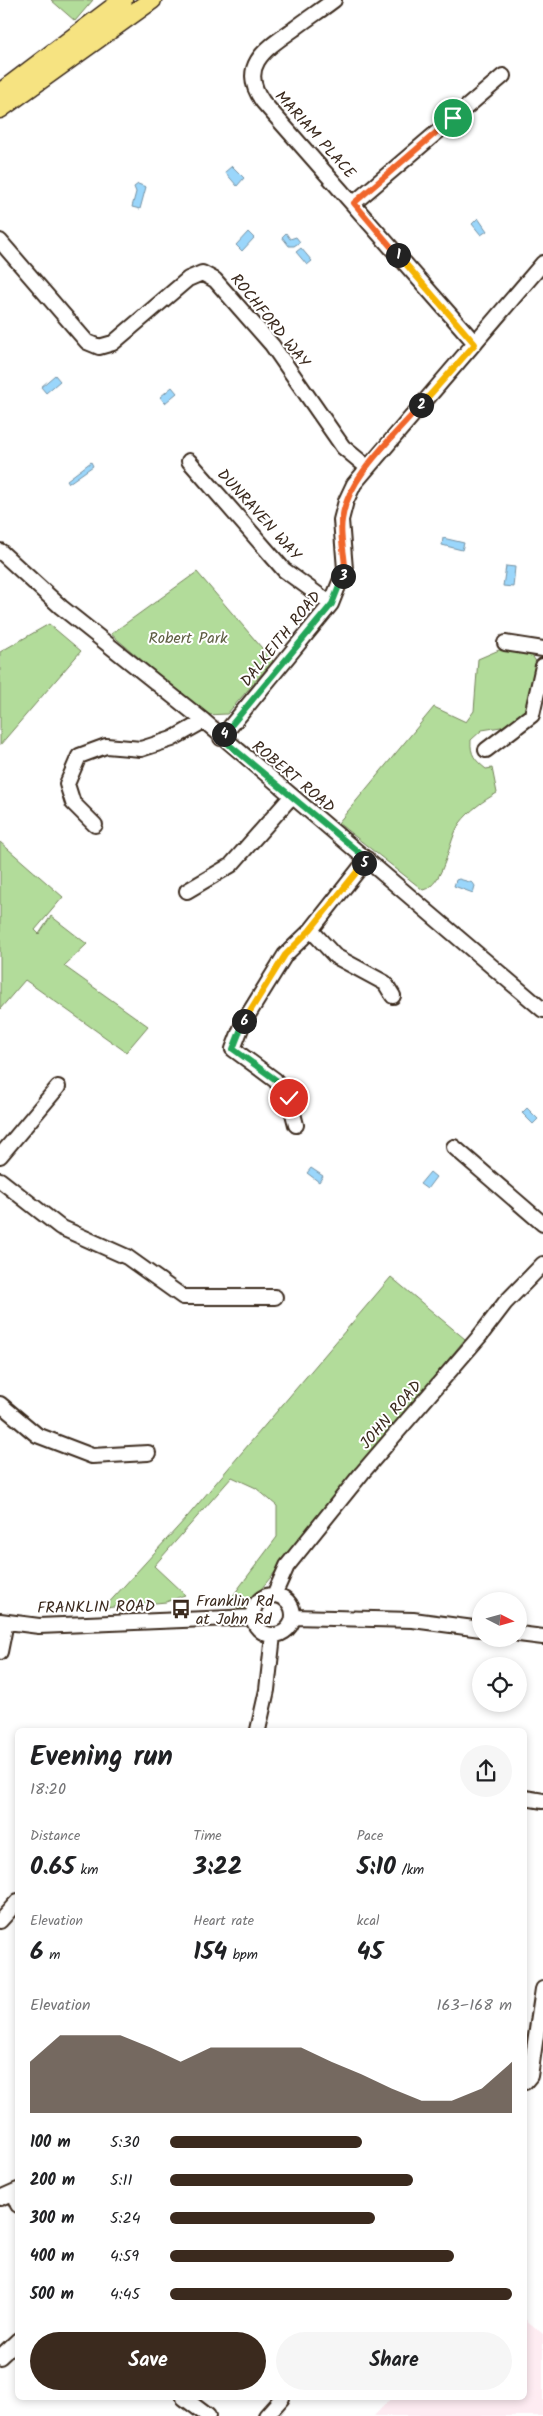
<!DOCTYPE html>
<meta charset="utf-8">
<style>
body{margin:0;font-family:Kalam,sans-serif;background:#f6f6f6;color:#202124;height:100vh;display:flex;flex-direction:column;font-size:19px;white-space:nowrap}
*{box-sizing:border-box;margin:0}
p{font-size:16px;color:#757577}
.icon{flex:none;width:28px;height:28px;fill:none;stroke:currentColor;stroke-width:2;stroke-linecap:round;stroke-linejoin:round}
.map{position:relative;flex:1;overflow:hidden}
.drawer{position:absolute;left:15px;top:1728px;width:512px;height:672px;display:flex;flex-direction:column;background:#fff;border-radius:8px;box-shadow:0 2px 8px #0003}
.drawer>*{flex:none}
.needle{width:32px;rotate:96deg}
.fabs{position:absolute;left:472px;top:1592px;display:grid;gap:10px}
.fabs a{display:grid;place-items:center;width:55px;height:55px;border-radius:50%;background:#fff;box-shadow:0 2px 8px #0003;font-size:25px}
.pin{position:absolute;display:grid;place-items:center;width:42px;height:42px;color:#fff;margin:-21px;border:2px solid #fff;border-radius:50%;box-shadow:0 1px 5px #0007}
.km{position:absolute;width:25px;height:25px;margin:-12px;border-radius:50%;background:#222;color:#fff;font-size:14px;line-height:25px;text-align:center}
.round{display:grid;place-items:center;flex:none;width:52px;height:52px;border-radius:26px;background:#f6f6f6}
.summary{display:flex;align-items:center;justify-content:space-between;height:85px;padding:0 15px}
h1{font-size:28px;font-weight:700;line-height:38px}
.figures{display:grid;grid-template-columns:repeat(3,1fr);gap:8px;height:85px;padding:5px 15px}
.figures div{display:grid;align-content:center}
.figures b{font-size:25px;font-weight:700}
.figures small{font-size:14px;font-weight:400}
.figures p{font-size:14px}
.chart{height:140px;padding:10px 15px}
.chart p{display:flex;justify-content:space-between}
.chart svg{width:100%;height:90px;margin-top:5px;fill:#3b2a1e;opacity:.7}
.primary-button{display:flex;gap:10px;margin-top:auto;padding:10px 15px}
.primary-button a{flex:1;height:58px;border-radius:30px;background:#3b2a1e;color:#fff;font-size:20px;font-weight:700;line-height:58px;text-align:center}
.primary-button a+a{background:#f6f6f6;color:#202124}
ul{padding:0 15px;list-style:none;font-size:16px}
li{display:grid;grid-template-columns:80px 60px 1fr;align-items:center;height:38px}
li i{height:12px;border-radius:6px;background:#3b2a1e}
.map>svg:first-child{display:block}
.built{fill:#feecf2}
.green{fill:#b2dc9a;stroke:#76835c}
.water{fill:#9ad6fb;stroke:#7491a3}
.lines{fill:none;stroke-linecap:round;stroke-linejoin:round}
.minor-casing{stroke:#3b2a1e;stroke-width:18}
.major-casing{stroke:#3b2a1e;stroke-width:21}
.minor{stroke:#fff;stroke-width:14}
.major{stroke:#f6e381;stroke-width:18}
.split-1-casing{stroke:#fff;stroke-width:10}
.split-2-casing{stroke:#fff;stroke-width:10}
.split-3-casing{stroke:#fff;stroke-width:10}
.split-4-casing{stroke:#fff;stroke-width:10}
.split-5-casing{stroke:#fff;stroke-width:10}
.split-6-casing{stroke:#fff;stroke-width:10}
.split-7-casing{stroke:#fff;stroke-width:10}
.split-1{stroke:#f0652b;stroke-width:6}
.split-2{stroke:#f5b400;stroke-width:6}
.split-3{stroke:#f0652b;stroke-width:6}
.split-4{stroke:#22a559;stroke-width:6}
.split-5{stroke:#22a559;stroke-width:6}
.split-6{stroke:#f5b400;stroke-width:6}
.split-7{stroke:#22a559;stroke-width:6}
.labels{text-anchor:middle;stroke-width:4;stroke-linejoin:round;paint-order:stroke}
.street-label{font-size:16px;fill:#3b2a1e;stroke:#fff}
.park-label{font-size:16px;fill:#5f5f43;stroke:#fff}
.poi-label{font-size:16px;fill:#3b2a1e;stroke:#fff;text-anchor:start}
</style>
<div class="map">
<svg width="543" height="2416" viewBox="0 0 543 2416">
<rect width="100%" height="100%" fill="#fff"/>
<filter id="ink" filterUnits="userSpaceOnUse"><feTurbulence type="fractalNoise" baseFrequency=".02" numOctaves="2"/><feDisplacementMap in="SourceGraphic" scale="10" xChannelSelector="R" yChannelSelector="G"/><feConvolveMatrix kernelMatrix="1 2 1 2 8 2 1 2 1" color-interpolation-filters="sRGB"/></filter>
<g filter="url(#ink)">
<!-- built -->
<path class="built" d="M525 2319 543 2334V2416H374L391 2398H525Z"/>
<!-- green -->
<path class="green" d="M51 0H93L75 21Z
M197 572 273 661 227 714 206 715 111 634Z
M49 624 81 651 0 745V652Z
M499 650 531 654 537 663V679L528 711 507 726 482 730 471 740C470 755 475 760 486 769L492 768 497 793C483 801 470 810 460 823 448 840 445 885 423 890L338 823 434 707 466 722 474 711 478 659Z
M0 842 63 897 35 930 39 934 51 916 87 944 64 966 148 1026 126 1052 25 980 0 1009Z
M391 1277 465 1339 244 1610 226 1605 277 1537V1506L256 1488 232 1477 154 1566 185 1595 166 1602 104 1608 187 1517Z"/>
<!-- water -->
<path class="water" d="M232 166 244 178 237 186 225 172Z
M138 184 146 187 140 209 132 207 136 192 134 187Z
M478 218 487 231 481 235 472 224Z
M248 232 254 238 242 251 236 245Z
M286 233 290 239 296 237 300 242 294 246H289L282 237Z
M301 248 312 261 307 265 296 252Z
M55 375 60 381 46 393 41 387Z
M172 387 177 393 165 403 160 397Z
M91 462 93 466 69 483 67 480Z
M443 538 464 543 462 550 442 545Z
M506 566 515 567 513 587 503 586Z
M459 879 473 883 475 886 473 893 454 886 456 880Z
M527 1108 538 1119 533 1124 522 1113Z
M311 1168 323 1176 319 1182 307 1173Z
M430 1172 436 1177 427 1189 420 1184Z"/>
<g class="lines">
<defs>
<path id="minor" d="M334 0C321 10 307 19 294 29 267 48 237 66 263 102L475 343
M354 203 503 76
M0 241 87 342 99 347 113 343 188 279 202 273 215 280 272 345 343 447 367 467
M189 461 284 570 331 604
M0 551 61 607 204 721 543 1010
M505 643 543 649
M221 738 331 604 345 569 341 520 346 501 354 484 543 263
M486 750 532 715 543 666
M95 825 73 803 67 784 79 756 106 746 141 749 172 739 204 721
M187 891 231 865 291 797
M311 930 335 956 385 983 393 996
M296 1125 289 1098 275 1080 233 1049 243 1023 285 955 311 930 367 859
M454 1147 543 1224
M0 1156 58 1087
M0 1180 60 1227 127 1257 183 1297H275
M0 1404 37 1435 92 1456 148 1453
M274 1595 287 1566 362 1473 479 1337 505 1303 543 1264
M253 1615a20 20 0 1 1 40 0a20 20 0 1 1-40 0Z
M293 1617 413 1620 481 1629
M0 1621 39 1626 254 1617
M519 1634 543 1637
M0 1652 6 1622
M258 1730 267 1690 273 1635
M525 1798 543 1801
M0 1921 18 1901
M525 2082 530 2076 543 1989
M13 2193 18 2205
M0 2198 18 2190
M0 2357 18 2340
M184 2398 208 2416
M266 2416 282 2398"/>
<path id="major" d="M0 93 123 0
M0 109 152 0"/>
</defs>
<!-- minor casing -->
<use href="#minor" class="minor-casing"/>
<!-- major casing -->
<use href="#major" class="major-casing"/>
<!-- minor -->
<use href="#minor" class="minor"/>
<!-- major -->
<use href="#major" class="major"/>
</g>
</g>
<g class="lines" filter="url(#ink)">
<defs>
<path id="split-1" d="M398 255 354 203 453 118"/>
<path id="split-2" d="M398 255 475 344 421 405"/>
<path id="split-3" d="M343 576 345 569C345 553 339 536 342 520 347 477 394 437 421 405"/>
<path id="split-4" d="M224 734 332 604 343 576"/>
<path id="split-5" d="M224 734 221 738 367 859 364 863"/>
<path id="split-6" d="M244 1021 285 955 310 930 364 863"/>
<path id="split-7" d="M244 1021 233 1049 276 1080 289 1098"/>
</defs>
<!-- split-1 casing -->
<use href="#split-1" class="split-1-casing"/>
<!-- split-2 casing -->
<use href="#split-2" class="split-2-casing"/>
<!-- split-3 casing -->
<use href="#split-3" class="split-3-casing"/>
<!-- split-4 casing -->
<use href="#split-4" class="split-4-casing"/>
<!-- split-5 casing -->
<use href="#split-5" class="split-5-casing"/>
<!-- split-6 casing -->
<use href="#split-6" class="split-6-casing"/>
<!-- split-7 casing -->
<use href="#split-7" class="split-7-casing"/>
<!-- split-1 -->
<use href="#split-1" class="split-1"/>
<!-- split-2 -->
<use href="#split-2" class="split-2"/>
<!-- split-3 -->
<use href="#split-3" class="split-3"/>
<!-- split-4 -->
<use href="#split-4" class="split-4"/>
<!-- split-5 -->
<use href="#split-5" class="split-5"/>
<!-- split-6 -->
<use href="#split-6" class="split-6"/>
<!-- split-7 -->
<use href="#split-7" class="split-7"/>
</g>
<!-- icons -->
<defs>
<symbol id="bus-bare" viewBox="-9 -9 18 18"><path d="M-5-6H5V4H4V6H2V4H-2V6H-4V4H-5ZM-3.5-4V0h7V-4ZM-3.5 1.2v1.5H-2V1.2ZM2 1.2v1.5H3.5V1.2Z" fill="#3b2a1e" stroke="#fff" stroke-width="2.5" paint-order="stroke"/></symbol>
</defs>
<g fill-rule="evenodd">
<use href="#bus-bare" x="167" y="1595" width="28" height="28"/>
</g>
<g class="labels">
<!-- street labels -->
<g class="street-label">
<text transform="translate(316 134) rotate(48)" y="6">MARIAM PLACE</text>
<text transform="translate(271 320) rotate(51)" y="6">ROCHFORD WAY</text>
<text transform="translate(260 514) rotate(48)" y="6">DUNRAVEN WAY</text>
<text transform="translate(280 638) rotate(-51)" y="6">DALKEITH ROAD</text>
<text transform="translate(294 776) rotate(40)" y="6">ROBERT ROAD</text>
<text transform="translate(390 1414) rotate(-49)" y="6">JOHN ROAD</text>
<text transform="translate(96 1606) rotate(-1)" y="6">FRANKLIN ROAD</text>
</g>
<!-- park labels -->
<g class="park-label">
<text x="188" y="643">Robert Park</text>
</g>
<!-- poi labels -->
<g class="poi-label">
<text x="196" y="1606">Franklin Rd<tspan x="196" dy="18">at John Rd</tspan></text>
</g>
</g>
</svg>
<div class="fabs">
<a><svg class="needle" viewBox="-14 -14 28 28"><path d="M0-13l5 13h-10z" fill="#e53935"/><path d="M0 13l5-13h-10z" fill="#757577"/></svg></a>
<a><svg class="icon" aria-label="locate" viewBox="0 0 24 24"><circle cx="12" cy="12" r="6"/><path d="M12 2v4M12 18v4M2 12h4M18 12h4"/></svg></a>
</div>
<div class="pin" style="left:453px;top:118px;background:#1e9e55"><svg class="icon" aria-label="arrive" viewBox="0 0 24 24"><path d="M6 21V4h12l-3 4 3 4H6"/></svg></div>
<div class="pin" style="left:289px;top:1098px;background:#d93025"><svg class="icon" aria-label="check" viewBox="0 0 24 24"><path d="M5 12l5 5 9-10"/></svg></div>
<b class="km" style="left:398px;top:255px">1</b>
<b class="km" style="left:421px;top:405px">2</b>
<b class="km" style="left:343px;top:576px">3</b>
<b class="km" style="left:224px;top:734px">4</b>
<b class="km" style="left:364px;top:863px">5</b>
<b class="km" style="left:244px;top:1021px">6</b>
<section class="drawer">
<div class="summary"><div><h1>Evening run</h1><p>18:20</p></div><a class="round"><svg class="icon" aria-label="share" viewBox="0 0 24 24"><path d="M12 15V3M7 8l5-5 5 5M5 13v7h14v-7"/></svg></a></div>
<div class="figures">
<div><p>Distance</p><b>0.65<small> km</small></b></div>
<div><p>Time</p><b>3:22</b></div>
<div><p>Pace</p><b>5:10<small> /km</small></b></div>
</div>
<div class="figures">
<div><p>Elevation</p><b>6<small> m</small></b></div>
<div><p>Heart rate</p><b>154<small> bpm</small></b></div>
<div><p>kcal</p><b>45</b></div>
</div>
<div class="chart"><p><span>Elevation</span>163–168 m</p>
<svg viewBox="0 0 160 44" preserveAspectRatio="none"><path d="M0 44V19L10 6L20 6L30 6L40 12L50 19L60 12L70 12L80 12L90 12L100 19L110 25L120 32L130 38L140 38L150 32L160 19V44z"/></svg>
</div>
<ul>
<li><b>100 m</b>5:30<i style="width:56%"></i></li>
<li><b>200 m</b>5:11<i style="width:71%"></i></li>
<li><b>300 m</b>5:24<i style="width:60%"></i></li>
<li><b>400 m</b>4:59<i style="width:83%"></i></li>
<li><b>500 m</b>4:45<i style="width:100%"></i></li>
</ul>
<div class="primary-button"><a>Save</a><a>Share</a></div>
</section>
</div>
